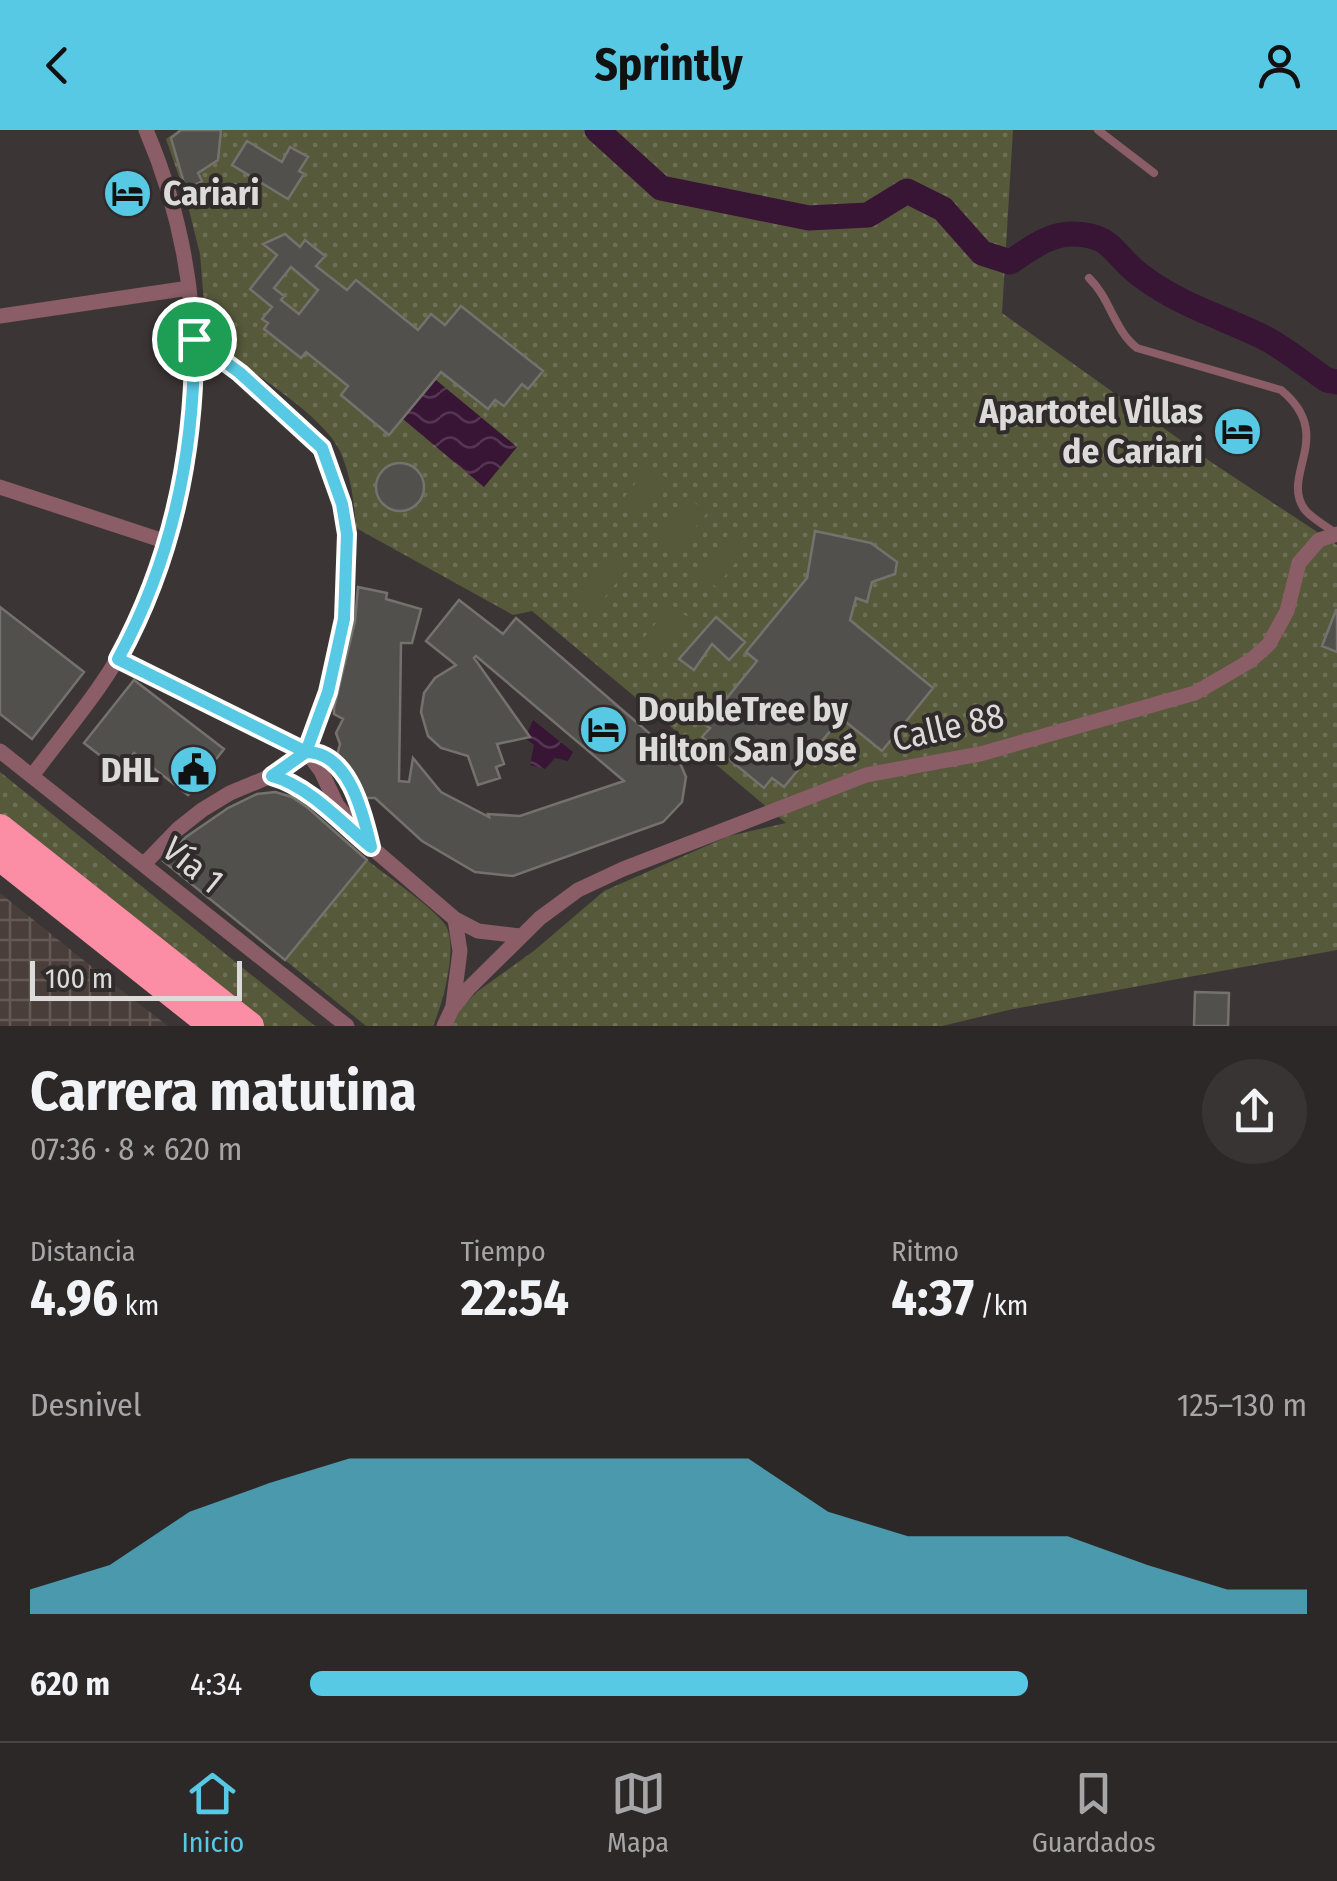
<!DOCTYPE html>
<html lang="es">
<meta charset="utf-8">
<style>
body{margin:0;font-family:"Fira Sans Condensed",sans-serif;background:#383434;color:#f1f3f6;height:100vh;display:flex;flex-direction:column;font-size:38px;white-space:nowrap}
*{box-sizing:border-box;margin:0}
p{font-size:32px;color:#a6a6a8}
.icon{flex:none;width:55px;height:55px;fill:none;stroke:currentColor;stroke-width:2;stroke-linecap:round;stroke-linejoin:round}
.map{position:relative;height:896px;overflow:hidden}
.panel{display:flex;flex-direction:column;background:#2c2828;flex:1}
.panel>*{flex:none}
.scale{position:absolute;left:30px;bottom:25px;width:212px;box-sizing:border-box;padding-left:10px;border:5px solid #dddbda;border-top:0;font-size:28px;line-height:35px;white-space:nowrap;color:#dddbda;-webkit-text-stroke:8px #302c2b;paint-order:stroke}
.pin{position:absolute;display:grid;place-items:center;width:85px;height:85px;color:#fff;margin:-42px;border:5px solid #fff;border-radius:50%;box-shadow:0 2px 10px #0007}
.round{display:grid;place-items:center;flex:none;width:105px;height:105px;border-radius:52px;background:#383434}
.summary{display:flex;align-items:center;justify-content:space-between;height:170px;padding:0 30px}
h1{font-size:55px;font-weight:700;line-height:75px}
.metrics{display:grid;grid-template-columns:repeat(3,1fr);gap:15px;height:170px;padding:10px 30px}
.metrics div{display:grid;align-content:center}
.metrics b{font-size:50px;font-weight:700}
.metrics small{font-size:28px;font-weight:400}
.metrics p{font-size:28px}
.chart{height:280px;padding:20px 30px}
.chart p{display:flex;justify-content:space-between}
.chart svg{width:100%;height:180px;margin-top:10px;fill:#58c9e4;opacity:.7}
ul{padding:0 30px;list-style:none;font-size:32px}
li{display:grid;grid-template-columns:160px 120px 1fr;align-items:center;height:75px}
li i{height:25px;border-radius:12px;background:#58c9e4}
header{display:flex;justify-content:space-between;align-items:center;height:130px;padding:0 30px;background:#58c9e4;color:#111;font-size:45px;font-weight:700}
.tab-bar{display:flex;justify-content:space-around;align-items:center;height:140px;border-top:2px solid #484445;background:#2c2828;font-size:28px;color:#a6a6a8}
.tab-bar a{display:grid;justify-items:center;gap:5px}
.tab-bar .selected{color:#58c9e4}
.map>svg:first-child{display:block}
.industrial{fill:url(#industrial-grid)}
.grass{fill:url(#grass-dots)}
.pitch{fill:#57593b}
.water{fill:url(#water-waves)}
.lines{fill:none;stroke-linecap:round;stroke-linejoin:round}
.river{stroke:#381435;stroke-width:25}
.building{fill:#52504c;stroke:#75726e;stroke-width:2.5;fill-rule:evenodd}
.lane{stroke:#8b5d66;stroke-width:8}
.street{stroke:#8b5d66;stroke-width:15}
.highway{stroke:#fb8da5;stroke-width:28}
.route-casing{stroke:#fff;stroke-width:20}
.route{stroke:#58c9e4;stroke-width:12}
.labels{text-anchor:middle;stroke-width:8;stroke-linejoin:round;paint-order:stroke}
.poi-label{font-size:35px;font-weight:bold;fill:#dddbda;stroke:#302c2b;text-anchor:start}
.street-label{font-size:35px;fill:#dddbda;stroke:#302c2b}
</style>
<header><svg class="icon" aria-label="back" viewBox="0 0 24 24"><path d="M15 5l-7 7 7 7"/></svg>Sprintly<svg class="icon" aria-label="person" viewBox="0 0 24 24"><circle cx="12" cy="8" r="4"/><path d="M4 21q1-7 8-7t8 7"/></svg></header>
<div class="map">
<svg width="1337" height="896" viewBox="0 0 1337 896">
<defs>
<pattern id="industrial-grid" width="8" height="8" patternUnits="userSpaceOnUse" patternTransform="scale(2.5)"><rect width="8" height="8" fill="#493e3a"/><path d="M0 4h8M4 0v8" fill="none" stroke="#635956"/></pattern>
<pattern id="grass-dots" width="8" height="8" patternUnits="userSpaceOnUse" patternTransform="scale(2.5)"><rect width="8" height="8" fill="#57593b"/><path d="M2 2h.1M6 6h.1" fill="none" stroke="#6f7057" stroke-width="1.8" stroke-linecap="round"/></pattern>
<pattern id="water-waves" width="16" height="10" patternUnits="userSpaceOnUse" patternTransform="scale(2.5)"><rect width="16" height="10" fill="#381435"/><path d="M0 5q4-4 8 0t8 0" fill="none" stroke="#543652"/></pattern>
</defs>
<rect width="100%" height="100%" fill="#3b3635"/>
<!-- industrial -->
<path class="industrial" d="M0 763 112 853 168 896H0Z"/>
<!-- grass -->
<path class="grass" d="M179 0H1013L1002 183 1214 334 1337 415V820L1013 879 942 896H452L457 882 478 861 535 820 604 761 729 706 786 693 532 481 513 485 356 398C354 371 351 346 340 321 323 284 241 235 207 210L200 124 185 64 166 9Z
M0 642 315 896H261L0 685Z
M367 730C384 744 437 780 446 796 458 817 443 874 433 896H366L285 830Z"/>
<!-- pitch -->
<path class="pitch" d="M650 335 669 350 636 390 618 375Z
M689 368 707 383 675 422 657 408Z
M730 403 748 417 716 457 697 442Z
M610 424 628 439 595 479 577 464Z
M671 474 690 489 657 529 639 514Z"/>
<!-- water -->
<path class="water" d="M436 250 517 317 484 357 403 289Z
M533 590 573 622 568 631 555 628 545 639 530 635 534 615 525 608Z"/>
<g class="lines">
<!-- river -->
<path class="river" d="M597 0 661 58 809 88 868 85 907 61 943 79 982 123 1010 132C1029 120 1048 104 1072 104 1113 104 1113 125 1140 145 1181 176 1220 186 1263 207 1285 218 1306 236 1327 250L1337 252"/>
</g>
<!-- building -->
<path class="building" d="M181 0H221L218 30 198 43 202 51 186 60 171 8Z
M247 11 282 32 290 17 308 27 299 41 304 44 288 69 232 35Z
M285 104 300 117 305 110 325 126 316 136 347 160 356 150 418 200 431 184 445 195 461 176 543 241 528 259 522 254 504 276 495 270 488 279 441 242 389 305 341 265 348 256 306 222 301 228 264 199 268 193 262 189 272 177 250 159 277 125 263 114ZM291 137 318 160 299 184 281 170 284 166 274 158Z
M376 357a24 24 0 1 1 48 0a24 24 0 1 1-48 0Z
M815 401 871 413 897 432 895 444 872 452 867 472 856 468 850 490 933 558 882 621 841 588 784 657 772 648 764 658 702 607 710 598 705 595 757 531 746 522 807 448Z
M358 457 387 463 386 469 421 479 412 513H401L399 651 409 652 413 628 441 662 489 687 488 684 520 686 624 651 476 526 474 528 530 607 497 614 504 634 496 637 500 648 478 655 468 626 441 618 428 606 421 582 424 563 435 548 456 535 426 511 459 470 503 504 516 488 678 628 686 647 682 672 663 692 513 746 475 742 422 711 375 668H365L356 649 337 625 340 614 336 603 343 589 334 584V578L355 491Z
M0 477 84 542 32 609 0 584Z
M1336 480H1337V522L1322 516Z
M716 487 745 512 729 530 712 514 694 540 679 529Z
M134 550 224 619 188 665 134 623 120 641 84 613Z
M275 662 292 667 308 678 367 730 285 830 163 731 186 707 228 678 257 664Z
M1195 862 1229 863 1228 896H1194Z"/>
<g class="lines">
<!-- lane -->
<path class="lane" d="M1098 0 1154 43
M1089 148C1110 168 1114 200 1137 218L1281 260C1337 306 1279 345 1305 380 1313 389 1327 397 1337 404
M306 621C345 623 362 675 369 708"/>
<!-- street -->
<path class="street" d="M0 186 189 158
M0 357 167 412
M117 529 306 621 321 641 337 675 371 717C341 693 309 656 271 646
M0 621 347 896
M32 646C66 600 107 554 132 502 210 347 214 159 146 0
M371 717 455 789 460 821 453 875
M144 734 178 699 202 680 230 663 271 646 306 621 328 562 344 489 347 405 342 374 322 317 240 243 194 209
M455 789 478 801 520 806
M444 896 452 879 468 859 540 788 578 760 623 739 866 645 980 624 1195 563 1250 531 1269 514 1287 481 1299 433 1319 410 1337 404"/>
<!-- highway -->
<path class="highway" d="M0 698 250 896
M0 727 213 896"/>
</g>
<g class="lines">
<defs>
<path id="route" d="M194 209C195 321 172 430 118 529L306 622 272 646C309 656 342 693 371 717 363 683 349 622 306 622L328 562 344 489 347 404 342 374 322 318 240 243 194 209"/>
</defs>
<!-- route casing -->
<use href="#route" class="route-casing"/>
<!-- route -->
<use href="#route" class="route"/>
</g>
<!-- icons -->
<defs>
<symbol id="hotel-disc" viewBox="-11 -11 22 22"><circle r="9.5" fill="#58c9e4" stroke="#302c2b"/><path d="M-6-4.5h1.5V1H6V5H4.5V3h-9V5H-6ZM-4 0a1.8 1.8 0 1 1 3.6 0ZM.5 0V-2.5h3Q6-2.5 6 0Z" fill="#111"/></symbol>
<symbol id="civic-disc" viewBox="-11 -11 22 22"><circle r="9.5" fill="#58c9e4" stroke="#302c2b"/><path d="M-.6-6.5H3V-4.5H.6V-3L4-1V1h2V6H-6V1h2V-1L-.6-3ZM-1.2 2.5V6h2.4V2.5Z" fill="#111"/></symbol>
</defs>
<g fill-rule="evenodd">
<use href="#hotel-disc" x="100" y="36" width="55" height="55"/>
<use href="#hotel-disc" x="1210" y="274" width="55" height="55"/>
<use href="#hotel-disc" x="576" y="572" width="55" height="55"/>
<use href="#civic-disc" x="166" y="612" width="55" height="55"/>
</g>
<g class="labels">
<!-- poi labels -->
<g class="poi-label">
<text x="163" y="75">Cariari</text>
<text x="1203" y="293" text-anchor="end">Apartotel Villas<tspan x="1203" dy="40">de Cariari</tspan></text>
<text x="638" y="591">DoubleTree by<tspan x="638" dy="40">Hilton San José</tspan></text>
<text x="159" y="652" text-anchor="end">DHL</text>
</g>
<!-- street labels -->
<g class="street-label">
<text transform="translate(948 597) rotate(-13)" y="12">Calle 88</text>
<text transform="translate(193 735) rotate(39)" y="12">Vía 1</text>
</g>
</g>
</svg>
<div class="scale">100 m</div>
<div class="pin" style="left:194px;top:209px;background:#1e9e55"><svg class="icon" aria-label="arrive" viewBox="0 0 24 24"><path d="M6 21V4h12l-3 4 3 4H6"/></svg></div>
</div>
<section class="panel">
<div class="summary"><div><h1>Carrera matutina</h1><p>07:36 · 8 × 620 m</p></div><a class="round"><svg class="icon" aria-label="share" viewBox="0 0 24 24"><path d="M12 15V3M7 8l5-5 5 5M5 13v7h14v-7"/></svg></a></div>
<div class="metrics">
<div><p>Distancia</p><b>4.96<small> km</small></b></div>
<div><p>Tiempo</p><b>22:54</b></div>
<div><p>Ritmo</p><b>4:37<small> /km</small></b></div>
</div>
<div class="chart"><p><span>Desnivel</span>125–130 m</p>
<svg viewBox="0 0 160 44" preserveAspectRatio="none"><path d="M0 44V38L10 32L20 19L30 12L40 6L50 6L60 6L70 6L80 6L90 6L100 19L110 25L120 25L130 25L140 32L150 38L160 38V44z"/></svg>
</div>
<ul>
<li><b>620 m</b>4:34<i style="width:72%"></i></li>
</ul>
</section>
<nav class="tab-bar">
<a class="selected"><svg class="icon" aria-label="home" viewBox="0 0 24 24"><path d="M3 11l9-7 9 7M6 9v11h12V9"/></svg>Inicio</a>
<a><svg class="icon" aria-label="map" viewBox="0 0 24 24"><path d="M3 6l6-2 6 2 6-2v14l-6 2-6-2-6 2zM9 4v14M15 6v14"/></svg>Mapa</a>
<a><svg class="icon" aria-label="saved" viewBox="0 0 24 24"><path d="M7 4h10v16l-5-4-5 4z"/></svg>Guardados</a>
</nav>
